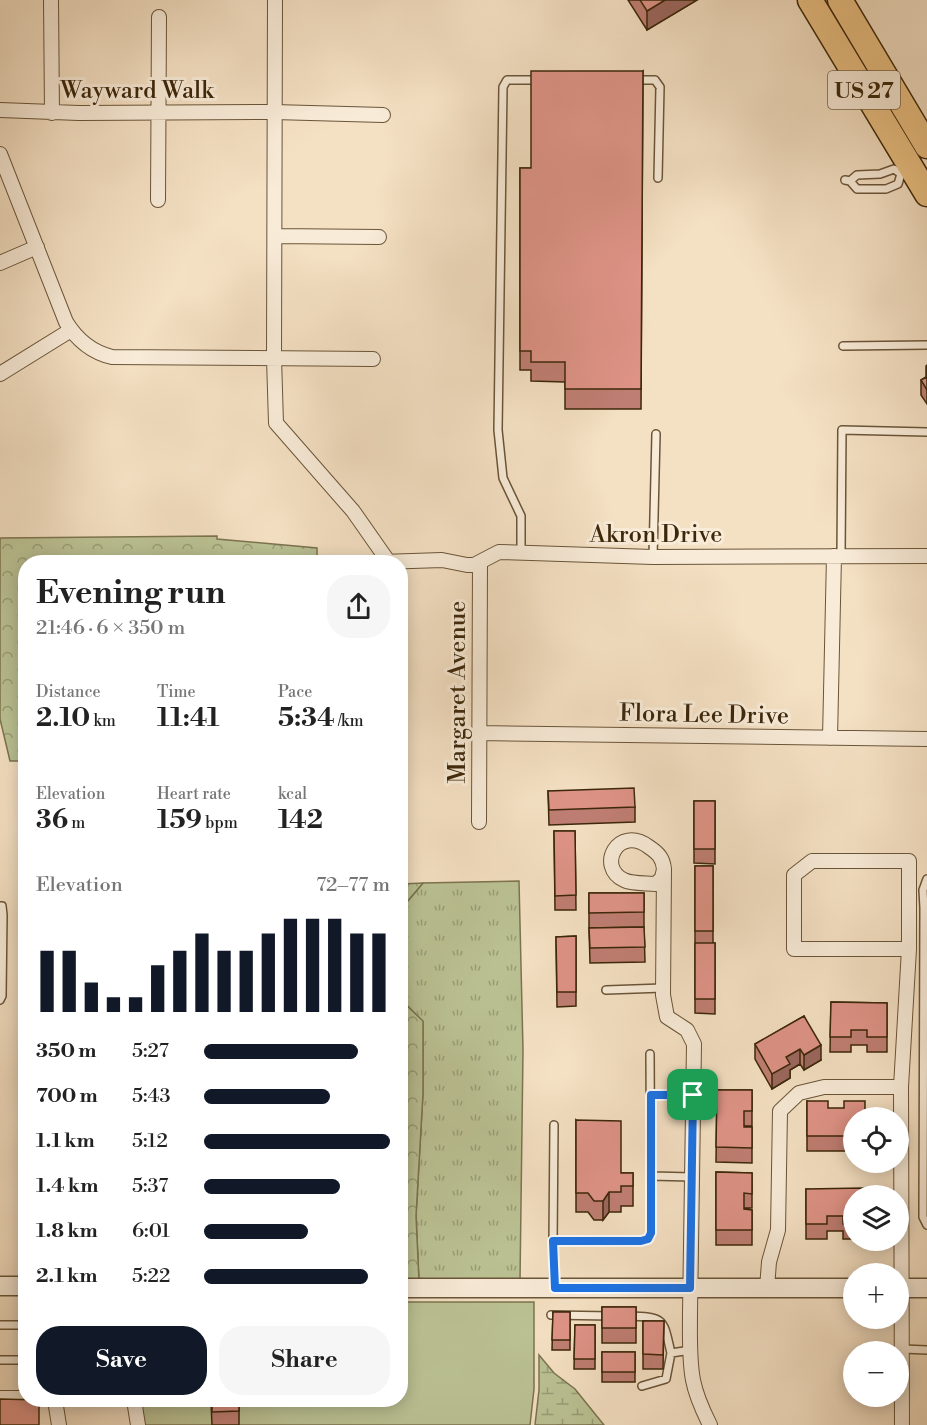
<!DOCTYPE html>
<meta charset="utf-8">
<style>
body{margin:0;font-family:"Libre Bodoni",serif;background:#f6f6f6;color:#222;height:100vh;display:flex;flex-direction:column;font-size:22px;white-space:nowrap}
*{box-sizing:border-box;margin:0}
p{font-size:20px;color:#767676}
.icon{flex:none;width:33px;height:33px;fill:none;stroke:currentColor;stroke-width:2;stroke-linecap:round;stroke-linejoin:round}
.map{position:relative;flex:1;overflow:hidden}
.sheet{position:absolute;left:18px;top:555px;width:390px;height:852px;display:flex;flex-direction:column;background:#fff;border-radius:24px;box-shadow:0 3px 15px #0003}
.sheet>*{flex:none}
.buttons{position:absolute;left:843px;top:1107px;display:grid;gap:12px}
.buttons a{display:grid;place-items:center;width:66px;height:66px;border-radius:50%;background:#fff;box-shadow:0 3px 15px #0003;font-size:30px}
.pin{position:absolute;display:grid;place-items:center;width:51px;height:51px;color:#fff;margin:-26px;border-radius:12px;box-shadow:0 3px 9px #0006}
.round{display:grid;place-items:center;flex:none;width:63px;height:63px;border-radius:24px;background:#f6f6f6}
.headline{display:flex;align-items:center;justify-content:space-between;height:102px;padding:0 18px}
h1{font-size:33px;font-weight:700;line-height:45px}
.stats{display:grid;grid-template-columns:repeat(3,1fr);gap:9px;height:102px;padding:6px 18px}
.stats div{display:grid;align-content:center}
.stats b{font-size:26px;font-weight:700}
.stats small{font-size:16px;font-weight:400}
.stats p{font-size:16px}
.chart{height:168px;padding:12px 18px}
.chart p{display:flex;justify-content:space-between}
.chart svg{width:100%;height:108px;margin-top:6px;stroke:#111827;stroke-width:6}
.button{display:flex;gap:12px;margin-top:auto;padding:12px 18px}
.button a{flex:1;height:69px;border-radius:24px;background:#111827;color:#fff;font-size:24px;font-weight:700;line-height:69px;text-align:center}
.button a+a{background:#f6f6f6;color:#222}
ul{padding:0 18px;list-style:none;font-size:20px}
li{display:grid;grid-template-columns:96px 72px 1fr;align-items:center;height:45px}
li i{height:15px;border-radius:8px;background:#111827}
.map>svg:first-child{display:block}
.grass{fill:url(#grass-tufts);stroke:#7c744f;stroke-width:1.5}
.forest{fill:url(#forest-crowns);stroke:#7c744f;stroke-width:1.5}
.wetland{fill:url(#wetland-marsh);stroke:#7c744f;stroke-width:1.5}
.park{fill:#bbc294;stroke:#7c744f;stroke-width:1.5}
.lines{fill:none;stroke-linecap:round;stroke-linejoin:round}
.service-casing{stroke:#6a5538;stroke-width:10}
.minor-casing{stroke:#6a5538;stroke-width:16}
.tertiary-casing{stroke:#6a5538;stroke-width:21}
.trunk-casing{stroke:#3c270a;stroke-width:27}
.service{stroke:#f8ebd8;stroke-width:7}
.minor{stroke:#f8ebd8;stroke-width:14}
.tertiary{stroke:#f8ebd8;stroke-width:18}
.trunk{stroke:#eac082;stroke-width:24}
.wall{fill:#bf7e73;stroke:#3c270a;stroke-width:1.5}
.shaded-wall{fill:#9b675e;stroke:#3c270a;stroke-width:1.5}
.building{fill:#de9386;stroke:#3c270a;stroke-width:1.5}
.route-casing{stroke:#fff;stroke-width:12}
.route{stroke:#1a73e8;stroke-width:8}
.labels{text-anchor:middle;stroke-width:6;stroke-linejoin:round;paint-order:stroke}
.shield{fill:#f8ebd8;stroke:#746248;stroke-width:1.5}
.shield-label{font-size:22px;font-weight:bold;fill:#3c270a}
.street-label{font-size:24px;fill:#3c270a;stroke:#f8ebd8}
</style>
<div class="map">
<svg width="927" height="1425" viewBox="0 0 927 1425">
<defs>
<pattern id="grass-tufts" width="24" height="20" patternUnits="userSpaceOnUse" patternTransform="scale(1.5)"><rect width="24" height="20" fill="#bbc294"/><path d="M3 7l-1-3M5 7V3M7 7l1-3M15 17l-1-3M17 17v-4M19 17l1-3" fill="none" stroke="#999e77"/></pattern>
<pattern id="forest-crowns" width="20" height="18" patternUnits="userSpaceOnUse" patternTransform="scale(1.5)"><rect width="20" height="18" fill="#bbc294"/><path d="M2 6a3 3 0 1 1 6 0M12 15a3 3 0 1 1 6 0" fill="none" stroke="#999e77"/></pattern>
<pattern id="wetland-marsh" width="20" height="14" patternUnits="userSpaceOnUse" patternTransform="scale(1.5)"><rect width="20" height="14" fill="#bbc294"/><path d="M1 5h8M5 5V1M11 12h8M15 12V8" fill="none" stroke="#999e77"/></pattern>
</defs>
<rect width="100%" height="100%" fill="#f4e0c3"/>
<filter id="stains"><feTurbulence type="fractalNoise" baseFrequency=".00333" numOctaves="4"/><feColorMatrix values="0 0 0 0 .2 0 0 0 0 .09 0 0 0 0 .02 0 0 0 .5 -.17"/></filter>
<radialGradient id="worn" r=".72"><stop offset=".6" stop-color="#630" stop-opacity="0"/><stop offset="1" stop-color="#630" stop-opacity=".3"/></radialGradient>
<!-- grass -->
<path class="grass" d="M519 881 523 1050 520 1281H419L416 1216 423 1093V1022L401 999V909L423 883Z"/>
<!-- forest -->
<path class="forest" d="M217 536V539L317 548V562H26L25 789 21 761H10L0 719V538Z
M423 883 401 909V884Z
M400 999 423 1021V1093L416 1216 419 1281H401Z"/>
<!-- wetland -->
<path class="wetland" d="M539 1355 554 1373 575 1389 604 1425H535L539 1390Z"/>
<!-- park -->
<path class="park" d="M401 1302H534V1389L530 1425H140L135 1400H400Z"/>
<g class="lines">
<defs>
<path id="service" d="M634 80H655L660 87 658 178
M845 180 850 181 857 189H886L898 184 901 174 894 169 880 174 857 175 850 181
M843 346 927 345
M521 553V516L503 478 498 430 503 87 507 80H539
M841 556 842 430 927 432
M653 557 656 434
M0 906H2L3 915 2 996 0 1000
M924 908 923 890 927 879
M927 908H924L923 1217 927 1225
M606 990 663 988
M651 1095H693
M554 1125 553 1244 554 1286
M651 1176 692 1177
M553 1241H641L648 1239 651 1233 650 1054
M551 1315 611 1316
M628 1316C666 1317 663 1319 671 1353
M0 1325H26
M903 1349 927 1350
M0 1360H26
M642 1386 666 1379 671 1353 691 1350"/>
<path id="minor" d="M51 0 52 113
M275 0 274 358 276 423 353 511 388 561
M0 110 79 113 274 112 383 115
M0 154 66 322C77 340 91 352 112 357L373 359
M158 200 159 17
M275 236 379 237
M0 263 37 247
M0 374 71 330
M382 562 442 560 467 565H474L499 552 653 557 927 556
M480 733 927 739
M830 738 834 556
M479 822 480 562
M812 861H909V949H794V875Z
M664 869 662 878 656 884C647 883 631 884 624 880 596 867 618 824 649 847 658 853 663 858 664 869L663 995 667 1017 687 1030 694 1044 690 1313C690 1335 689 1359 693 1380 696 1396 703 1411 710 1425
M767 1288 769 1262 778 1230 780 1111 799 1093 824 1087H901
M0 1398H26
M55 1400 59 1425
M134 1400 138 1425
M902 1425 901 1087 909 949"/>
<path id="tertiary" d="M0 1286H26
M400 1288H854
M898 1288H927"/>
<path id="trunk" d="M810 0 927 194
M840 0 927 146"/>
</defs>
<!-- service casing -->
<use href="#service" class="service-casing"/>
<!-- minor casing -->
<use href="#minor" class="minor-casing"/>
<!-- tertiary casing -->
<use href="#tertiary" class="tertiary-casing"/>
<!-- trunk casing -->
<use href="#trunk" class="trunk-casing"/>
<!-- service -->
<use href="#service" class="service"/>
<!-- minor -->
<use href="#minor" class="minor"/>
<!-- tertiary -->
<use href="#tertiary" class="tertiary"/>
<!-- trunk -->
<use href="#trunk" class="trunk"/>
</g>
<!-- wall -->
<path class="wall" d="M628 0H697L647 30Z
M643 71 641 409H565V382L531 381V370H520V168H531Z
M927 365V404L921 395V380L926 377V366Z
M548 791 635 807V822L549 825Z
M694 801H715V864L694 863Z
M554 831H575L576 910H555Z
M695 866H713V943H715V1014L695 1013Z
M589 893H644V927L589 928Z
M644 927 645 962 590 963 589 928Z
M576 936V1006L557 1007 556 937Z
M831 1002 887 1003V1052H867V1045H851V1052H830Z
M804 1016 821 1060 804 1070 800 1064 790 1070V1078L772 1089 755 1059V1044Z
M717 1090H752V1126H744V1127H752V1163L716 1162Z
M807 1101 854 1118V1151H807Z
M576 1120 621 1173H633V1206H621V1212H609L603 1220H594L588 1212H576Z
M716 1172 752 1173V1208H744V1209L752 1210V1245H716Z
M806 1189 854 1196V1239H843V1231H827V1239H806Z
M602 1307H636V1343H602Z
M553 1312H570V1350H552Z
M643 1321H664L663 1369H643Z
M575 1325H595V1369H574Z
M602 1352H635V1382H602Z
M193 1400H250V1402H239V1425H212L211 1402H193Z"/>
<!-- shaded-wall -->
<path class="shaded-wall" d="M665 0H697L647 30V11Z
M821 1045V1060L804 1070V1055Z
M800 1049V1064L790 1070V1078L772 1089V1074L786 1057Z
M609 1192V1212L603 1220V1201Z"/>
<!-- building -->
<path class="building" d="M640 0H665L647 11Z
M531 71H643L641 389H565V362H531V351H520V168H531Z
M927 377V390L921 380Z
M634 788 635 807 549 810 548 791Z
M694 801H715V849H694Z
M554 831H575L576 895 555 896Z
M695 866H713V931H695Z
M589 893H644V912L589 913Z
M644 927 645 947 590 948 589 928Z
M576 936V992H557L556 937Z
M695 943H715V999H695Z
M831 1002 887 1003V1037H867V1030H851V1037H830Z
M804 1016 821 1045 804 1055 800 1049 786 1057 790 1064 772 1074 755 1044Z
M717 1090H752V1111H744V1127H752V1148L716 1147Z
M807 1101H828V1108H844V1101H865V1118H854V1136H807Z
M576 1120 621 1121V1173H633V1186H621V1192H609L603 1201H594L588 1193H576Z
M716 1172 752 1173V1194L744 1193V1209L752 1210V1230H716Z
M864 1188V1196H854V1224H843V1216H827V1224H806V1189Z
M602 1307H636V1328H602Z
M553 1312H570V1340H552Z
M643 1321H664L663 1355 643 1354Z
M575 1325H595V1359H574Z
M602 1352H635V1372H602Z
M0 1399 39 1400V1425H0Z
M212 1400H239V1411L212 1412Z"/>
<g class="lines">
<defs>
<path id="route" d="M651 1095H693L690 1288H555L553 1241H641L648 1239 651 1233Z"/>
</defs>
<!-- route casing -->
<use href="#route" class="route-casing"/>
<!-- route -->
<use href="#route" class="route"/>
</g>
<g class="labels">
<!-- shield labels -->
<rect class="shield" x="828" y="71" width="72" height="38" rx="4.5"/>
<g class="shield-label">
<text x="864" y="98">US 27</text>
</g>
<!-- street labels -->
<g class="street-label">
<text x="137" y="98">Wayward Walk</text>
<text x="656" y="542">Akron Drive</text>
<text transform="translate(457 692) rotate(-90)" y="8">Margaret Avenue</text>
<text transform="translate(704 714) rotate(1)" y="8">Flora Lee Drive</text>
</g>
</g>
<rect width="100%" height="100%" filter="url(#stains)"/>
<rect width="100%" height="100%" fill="url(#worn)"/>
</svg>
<div class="buttons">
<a><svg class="icon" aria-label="locate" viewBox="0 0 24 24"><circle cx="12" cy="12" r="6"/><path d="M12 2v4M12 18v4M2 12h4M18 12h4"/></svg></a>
<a><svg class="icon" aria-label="layers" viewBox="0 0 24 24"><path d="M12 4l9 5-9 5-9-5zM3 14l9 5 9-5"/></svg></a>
<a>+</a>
<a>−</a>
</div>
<div class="pin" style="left:693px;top:1095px;background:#1e9e55"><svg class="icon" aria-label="arrive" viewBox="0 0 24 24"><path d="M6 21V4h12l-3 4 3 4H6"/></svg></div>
<section class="sheet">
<div class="headline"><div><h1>Evening run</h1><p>21:46 · 6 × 350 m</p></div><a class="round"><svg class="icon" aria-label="share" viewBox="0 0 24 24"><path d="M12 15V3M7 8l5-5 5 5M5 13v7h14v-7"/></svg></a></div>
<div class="stats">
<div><p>Distance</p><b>2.10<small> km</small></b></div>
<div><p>Time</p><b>11:41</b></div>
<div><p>Pace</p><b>5:34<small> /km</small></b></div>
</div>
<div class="stats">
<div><p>Elevation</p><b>36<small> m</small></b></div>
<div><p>Heart rate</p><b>159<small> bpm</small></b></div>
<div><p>kcal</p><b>142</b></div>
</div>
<div class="chart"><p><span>Elevation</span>72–77 m</p>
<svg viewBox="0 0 160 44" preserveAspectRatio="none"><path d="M5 44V19M15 44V19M25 44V32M35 44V38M45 44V38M55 44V25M65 44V19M75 44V12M85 44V19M95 44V19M105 44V12M115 44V6M125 44V6M135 44V6M145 44V12M155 44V12"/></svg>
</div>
<ul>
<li><b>350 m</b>5:27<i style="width:83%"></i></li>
<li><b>700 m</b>5:43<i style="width:68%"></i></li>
<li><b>1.1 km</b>5:12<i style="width:100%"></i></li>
<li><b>1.4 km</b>5:37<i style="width:73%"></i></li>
<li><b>1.8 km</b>6:01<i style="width:56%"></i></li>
<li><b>2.1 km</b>5:22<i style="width:88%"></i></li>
</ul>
<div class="button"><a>Save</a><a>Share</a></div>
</section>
</div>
